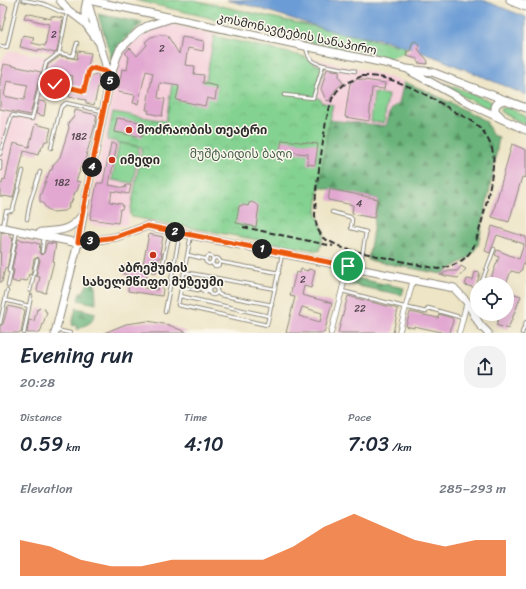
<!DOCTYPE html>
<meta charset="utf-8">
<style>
body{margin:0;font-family:Sriracha,"Noto Sans Georgian",sans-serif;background:#f2f2f3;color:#1f2937;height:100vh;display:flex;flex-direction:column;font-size:15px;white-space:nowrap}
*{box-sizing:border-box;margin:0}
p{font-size:13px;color:#747a83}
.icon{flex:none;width:22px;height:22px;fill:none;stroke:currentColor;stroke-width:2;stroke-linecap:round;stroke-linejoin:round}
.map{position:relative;height:333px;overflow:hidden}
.panel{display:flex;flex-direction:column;background:#fff;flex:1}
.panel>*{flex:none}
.buttons{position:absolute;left:470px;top:277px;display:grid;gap:8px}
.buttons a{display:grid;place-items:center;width:44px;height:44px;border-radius:50%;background:#fff;box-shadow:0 4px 16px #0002;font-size:20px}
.pin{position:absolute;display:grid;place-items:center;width:34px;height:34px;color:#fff;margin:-17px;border:2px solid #fff;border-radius:50%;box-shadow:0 1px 4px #0007}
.km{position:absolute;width:20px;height:20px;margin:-10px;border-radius:50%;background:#222;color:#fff;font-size:11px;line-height:20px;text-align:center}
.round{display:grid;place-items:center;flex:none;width:42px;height:42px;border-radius:16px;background:#f2f2f3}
.summary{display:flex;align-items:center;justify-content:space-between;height:68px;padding:0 20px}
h1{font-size:22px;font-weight:600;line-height:30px}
.metrics{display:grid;grid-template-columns:repeat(3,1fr);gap:6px;height:68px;padding:4px 20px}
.metrics div{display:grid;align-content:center}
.metrics b{font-size:20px;font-weight:600}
.metrics small{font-size:11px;font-weight:400}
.metrics p{font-size:11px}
.chart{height:112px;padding:8px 20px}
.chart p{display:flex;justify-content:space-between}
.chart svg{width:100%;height:72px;margin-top:4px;fill:#ea580c;opacity:.7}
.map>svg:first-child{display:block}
.built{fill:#f5cfdb}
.green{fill:#84d291;stroke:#587e5e}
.forest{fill:url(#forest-firs);stroke:#4b7053}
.park{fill:url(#park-crowns);stroke:#587e5e}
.water{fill:#6c9cd5;stroke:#4c6480}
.building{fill:#e2a8d1;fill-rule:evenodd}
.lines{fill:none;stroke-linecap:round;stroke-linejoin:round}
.lane-casing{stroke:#8c8879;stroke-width:4.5}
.street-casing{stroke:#8c8879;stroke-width:6}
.secondary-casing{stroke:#8c8879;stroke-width:9}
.primary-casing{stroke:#8c8879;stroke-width:9}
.highway-casing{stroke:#8c8879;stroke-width:11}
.lane{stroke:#fff;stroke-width:2.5}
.street{stroke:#fff;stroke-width:4.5}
.secondary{stroke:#fff;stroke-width:7}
.primary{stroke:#fff;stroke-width:7}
.highway{stroke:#fff;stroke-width:9}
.rail{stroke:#2b2b2b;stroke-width:2;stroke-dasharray:6 3;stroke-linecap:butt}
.route-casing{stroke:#fff;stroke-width:8}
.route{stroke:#ea580c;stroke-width:5}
.poi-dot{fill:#c8321e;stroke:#fbf7ec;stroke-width:1.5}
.labels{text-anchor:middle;stroke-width:3;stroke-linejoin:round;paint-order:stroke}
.number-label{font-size:10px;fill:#594a54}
.street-label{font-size:12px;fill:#2b2b2b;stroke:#fbf7ec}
.poi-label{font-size:12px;font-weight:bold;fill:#2b2b2b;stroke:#fbf7ec;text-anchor:start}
.park-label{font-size:12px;fill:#465d4a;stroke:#fbf7ec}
</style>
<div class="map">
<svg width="526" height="333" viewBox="0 0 526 333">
<defs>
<pattern id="forest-firs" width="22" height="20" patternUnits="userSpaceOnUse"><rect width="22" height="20" fill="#6bb47b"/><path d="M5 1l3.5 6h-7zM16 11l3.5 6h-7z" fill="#589365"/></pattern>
<pattern id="park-crowns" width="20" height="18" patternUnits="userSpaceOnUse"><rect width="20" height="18" fill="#84d291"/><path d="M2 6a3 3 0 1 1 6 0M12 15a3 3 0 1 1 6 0" fill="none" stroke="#72b47d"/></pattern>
</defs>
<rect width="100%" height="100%" fill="#fbf7ec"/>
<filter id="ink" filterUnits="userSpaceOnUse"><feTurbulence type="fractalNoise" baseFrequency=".025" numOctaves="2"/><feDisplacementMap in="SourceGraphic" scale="8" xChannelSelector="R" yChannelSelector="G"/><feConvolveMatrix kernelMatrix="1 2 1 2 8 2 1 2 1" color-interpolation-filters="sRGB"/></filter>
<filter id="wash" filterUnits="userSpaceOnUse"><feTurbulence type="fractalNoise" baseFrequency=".012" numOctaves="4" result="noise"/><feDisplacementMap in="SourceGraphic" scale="16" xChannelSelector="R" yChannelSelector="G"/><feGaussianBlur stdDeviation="0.9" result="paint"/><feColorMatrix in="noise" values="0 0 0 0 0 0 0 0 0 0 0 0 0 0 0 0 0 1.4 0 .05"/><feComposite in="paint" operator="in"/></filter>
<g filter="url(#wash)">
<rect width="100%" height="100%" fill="#eee5c7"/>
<!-- built -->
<path class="built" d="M166 23 220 35 214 37 206 80 173 77 166 121 142 147 127 225 98 226 90 224 88 220 120 55 131 40 143 30Z
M9 50 49 57 52 62 47 65 39 115 28 149 25 146 13 143 5 180 0 179V66L1 61Z
M306 57 369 71 404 82 399 103 391 110 387 126 329 120 333 105 321 102 315 97 313 63Z"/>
<!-- green -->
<path class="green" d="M444 83 493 102 489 107 490 109 462 96Z
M374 93 388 95 384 123 371 122Z
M501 108H508L526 116V125L501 112 500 110Z
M119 143 139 147 133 183 112 180Z"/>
<!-- forest -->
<path class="forest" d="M98 14 143 23C127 36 121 43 112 61Z
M404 82 429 92 486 121 492 135 499 137 493 173 478 245 470 257 442 274 368 260 378 199 319 187 329 120 386 126 391 110 399 103Z
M350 277 404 288 402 295 348 284Z
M91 278H95L96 304 78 300 80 292H83Z
M76 308 96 313 91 322 79 329H76L77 326 72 325Z"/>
<!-- park -->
<path class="park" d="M135 0H194L406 47 405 53 388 59 371 53 336 48Z
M214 36 306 57 313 63 325 67 315 97 320 99 321 102 333 105 329 120 319 187 317 214 324 232 319 251 132 217 130 214 142 147 107 140 113 112 166 121 173 77 206 80Z"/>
<!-- water -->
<path class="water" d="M227 0H483L526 17V95L435 57 385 40 335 32 255 7Z"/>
<g id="blocks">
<!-- building -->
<path class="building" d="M0 4 8 6 2 30H0Z
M26 13 51 19V16L63 18 57 51 55 53 39 49 38 51 20 47 23 35 34 37 32 43 45 46 49 24 24 18Z
M160 35H167L179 54 182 37 204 41 203 51 188 48 185 65 195 66 194 74 204 75 203 83 217 86 215 100 207 98 205 106 176 100 179 86 160 83 158 98 165 99 162 116 148 113 149 110H146L153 73 146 71 138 104 133 103 135 95 118 92 122 69 127 70 129 57 125 53 130 48 137 56 147 45 145 42 151 37Z
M415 41 419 44 418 49 428 61 427 64 418 63V59L406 56 407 51H410L412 43Z
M78 51 91 53 83 88 71 85 73 76 62 74V71L59 69H52L50 81H54L53 88 43 85 48 65 60 56 77 59Z
M4 64 41 72 30 115 0 109V81ZM7 81 28 85 24 100 4 96Z
M327 69 339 71V77L343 83 336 89 329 101 326 100 321 89Z
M98 73 99 83 94 105 86 103V100L69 97 70 91 82 94 87 92 91 76Z
M357 79 385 83 384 89 372 88 369 121 345 117 350 83Z
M39 101 46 102 44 116 36 114Z
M75 110 97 115 95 125 86 156H87L85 162 84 161 79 170 80 171 76 181 80 182 77 191 74 193 75 194 73 195 74 197 72 198 73 200 71 201 72 202 69 204 70 205 68 206 69 208 65 211 52 212 47 209 42 202H40V196L50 170H52L53 165 60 157 69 128 68 123 74 116Z
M117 118 145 123 142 137 114 132Z
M35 124 51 128 48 141H45L43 146H42L41 150H39L38 155 24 151 13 198 5 196V197L0 196V183L2 184 3 179 5 180 13 143 29 147Z
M282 140 318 144 315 165 307 164 308 154 280 151Z
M111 143 117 144 109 185 125 188 126 185H131L129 194 112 191 110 202 122 204 123 206 122 209H120L118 223 90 219 97 183H103Z
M512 144 526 150V178L522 177 509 222 492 217Z
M330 189 378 199 374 218 352 214 353 205 328 200Z
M252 202 259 206 256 227 236 223 239 206 243 205 248 206 249 203Z
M492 226 526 237V257L521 271 519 273 511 271 506 284H500L490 280 499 257 495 255 497 250 519 259 524 244 497 235 490 253 485 251Z
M1 232 10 234V238H13L7 269 5 268 2 282H0Z
M149 234 163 237 160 253H162L161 258 159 257 156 273 148 271 144 288 157 290 159 281 164 282 162 296 128 291 129 281H126L128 275 123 274 125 266 142 269Z
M18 239 40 244 39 252 41 255 44 253 47 243 56 244 53 261H54L46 293 37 291 40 277 36 276 40 260 38 257 34 259 31 275 29 274 27 281 20 280 19 283 12 281 14 270 12 269Z
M461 266 466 269 458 278 440 275 449 271H457Z
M301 269 308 271V269L315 270 311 288 304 286 302 295 332 303 324 333H286L295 297 290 296 296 272 300 273ZM302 307 322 313 320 322 299 316Z
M475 272 480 273 476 288 465 285 467 279 473 280Z
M509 292 521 296 508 329 496 325 501 314H507V298Z
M348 296 398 309 393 333H338Z
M8 306 25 310 21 333H0V326L3 324Z
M39 308 45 309V311L47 312 40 333H27L29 320 34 321 37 309 38 310Z
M410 312 438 318 439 314 452 318 453 320 450 333H441V332L414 326V328L406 326Z
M148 321 169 325 188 333H104L126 324Z"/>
</g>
</g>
<g filter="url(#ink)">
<use href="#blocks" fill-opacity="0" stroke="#8c8879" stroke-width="1"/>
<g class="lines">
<defs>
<path id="lane" d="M23 0 44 4 61 12 70 14
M0 46 7 47 18 0
M59 53 67 14
M323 65 355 71
M58 72 56 84 82 91 85 90 89 73 91 69 106 71
M284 95 313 98 323 65C312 62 308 59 306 47
M51 148 60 110 61 107 66 103 102 111
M0 154 12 115 32 119 46 63 59 53 73 56 77 43
M0 161V169
M332 212 350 217 352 219 351 228 366 232 360 268
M27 219 30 202 40 172
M3 227 6 211H11L13 209 23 171
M191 235 178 305 267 325 282 255
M42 252 44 236
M188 255 205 259 209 256 212 257 213 261 209 264 206 262 205 259
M212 262a4 4 0 1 1 8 0a4 4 0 1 1-8 0Z
M220 262 279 273
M162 268 170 231
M184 272 275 289
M481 284 494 249
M8 286 11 272 9 271 17 231
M182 287 198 290 202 285 205 284 208 286 209 289 205 292 202 290 201 287
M209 291a4 4 0 1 1 8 0a4 4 0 1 1-8 0Z
M30 291 37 260
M342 291 400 306 426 312 428 308 463 318
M217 292 220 295 272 305
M180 296 269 316
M5 300 29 306
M473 309 477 296
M165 312 180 233
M0 323 7 291
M56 330 70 333
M24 333 31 296
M522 333 526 322"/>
<path id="street" d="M331 333 348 266
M399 333 413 280
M459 333 467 302"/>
<path id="secondary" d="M60 0 68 10 85 23 98 41
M87 0 110 79
M85 23V9L87 0
M0 227 78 243 116 237 147 226 423 282 454 288 467 302 480 325 488 333
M41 232C59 231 71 231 82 215
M55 333 78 243 90 176 110 79 116 59 120 49 138 32 147 26 172 18"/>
<path id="primary" d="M88 0 389 64 407 69 432 72 526 108
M410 71 476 107 526 130
M501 117 495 111C494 104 499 101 505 100"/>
<path id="highway" d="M511 0 526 6"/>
</defs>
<!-- lane casing -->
<use href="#lane" class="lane-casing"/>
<!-- street casing -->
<use href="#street" class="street-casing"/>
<!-- secondary casing -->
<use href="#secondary" class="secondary-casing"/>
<!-- primary casing -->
<use href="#primary" class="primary-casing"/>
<!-- highway casing -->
<use href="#highway" class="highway-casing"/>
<!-- lane -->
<use href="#lane" class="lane"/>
<!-- street -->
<use href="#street" class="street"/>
<!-- secondary -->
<use href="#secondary" class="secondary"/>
<!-- primary -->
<use href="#primary" class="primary"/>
<!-- highway -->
<use href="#highway" class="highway"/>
<!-- rail -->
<path class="rail" d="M362 76C396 75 427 95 455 112 466 118 480 124 486 136 489 141 492 147 493 153 496 168 481 230 474 245 473 249 468 255 465 258 457 265 448 267 438 269L345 249 323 238 317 228 315 216 316 190 326 121 332 99 337 91 346 83Z
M243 227 333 246"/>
</g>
</g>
<g class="lines" filter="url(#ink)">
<defs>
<path id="route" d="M55 84 84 91 89 70 92 68 108 72 110 79 82 215 78 242 116 237 147 226 348 266"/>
</defs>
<!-- route casing -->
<use href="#route" class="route-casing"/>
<!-- route -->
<use href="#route" class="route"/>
</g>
<!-- markers -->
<g class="poi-dot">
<circle cx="129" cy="130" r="4"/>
<circle cx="112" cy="160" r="4"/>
<circle cx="153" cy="255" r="4"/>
</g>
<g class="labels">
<!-- number labels -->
<g class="number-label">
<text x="54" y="38">2</text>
<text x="162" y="52">2</text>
<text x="79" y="140">182</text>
<text x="62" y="186">182</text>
<text x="359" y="207">4</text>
<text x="303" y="283">2</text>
<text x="360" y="312">22</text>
</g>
<!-- street labels -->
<g class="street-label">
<text transform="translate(297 34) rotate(12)" y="4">კოსმონავტების სანაპირო</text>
</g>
<!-- poi labels -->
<g class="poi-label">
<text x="137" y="134">მოძრაობის თეატრი</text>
<text x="120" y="164">იმედი</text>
<text x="153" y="272" text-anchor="middle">აბრეშუმის<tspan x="153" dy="14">სახელმწიფო მუზეუმი</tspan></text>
</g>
<!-- park labels -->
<g class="park-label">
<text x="241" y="158">მუშტაიდის ბაღი</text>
</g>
</g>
</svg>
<div class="buttons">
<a><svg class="icon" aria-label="locate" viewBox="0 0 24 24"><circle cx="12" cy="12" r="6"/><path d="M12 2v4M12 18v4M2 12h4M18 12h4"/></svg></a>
</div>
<div class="pin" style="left:348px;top:266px;background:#1e9e55"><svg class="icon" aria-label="arrive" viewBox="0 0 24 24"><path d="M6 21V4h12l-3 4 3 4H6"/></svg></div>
<div class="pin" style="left:55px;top:84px;background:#d93025"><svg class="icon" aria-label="check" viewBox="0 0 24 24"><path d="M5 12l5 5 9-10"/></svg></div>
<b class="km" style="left:262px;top:249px">1</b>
<b class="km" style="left:175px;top:232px">2</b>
<b class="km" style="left:90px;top:241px">3</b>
<b class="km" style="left:92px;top:167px">4</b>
<b class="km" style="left:110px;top:81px">5</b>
</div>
<section class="panel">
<div class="summary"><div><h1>Evening run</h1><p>20:28</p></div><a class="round"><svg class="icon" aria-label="share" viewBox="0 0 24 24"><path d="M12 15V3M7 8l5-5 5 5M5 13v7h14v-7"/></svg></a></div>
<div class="metrics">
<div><p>Distance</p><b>0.59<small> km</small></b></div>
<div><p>Time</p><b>4:10</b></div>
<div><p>Pace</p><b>7:03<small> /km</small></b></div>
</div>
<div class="chart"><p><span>Elevation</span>285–293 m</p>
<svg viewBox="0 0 160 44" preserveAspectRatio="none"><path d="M0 44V22L10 26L20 34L30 38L40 38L50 34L60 34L70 34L80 34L90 26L100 14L110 6L120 14L130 22L140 26L150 22L160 22V44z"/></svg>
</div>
</section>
